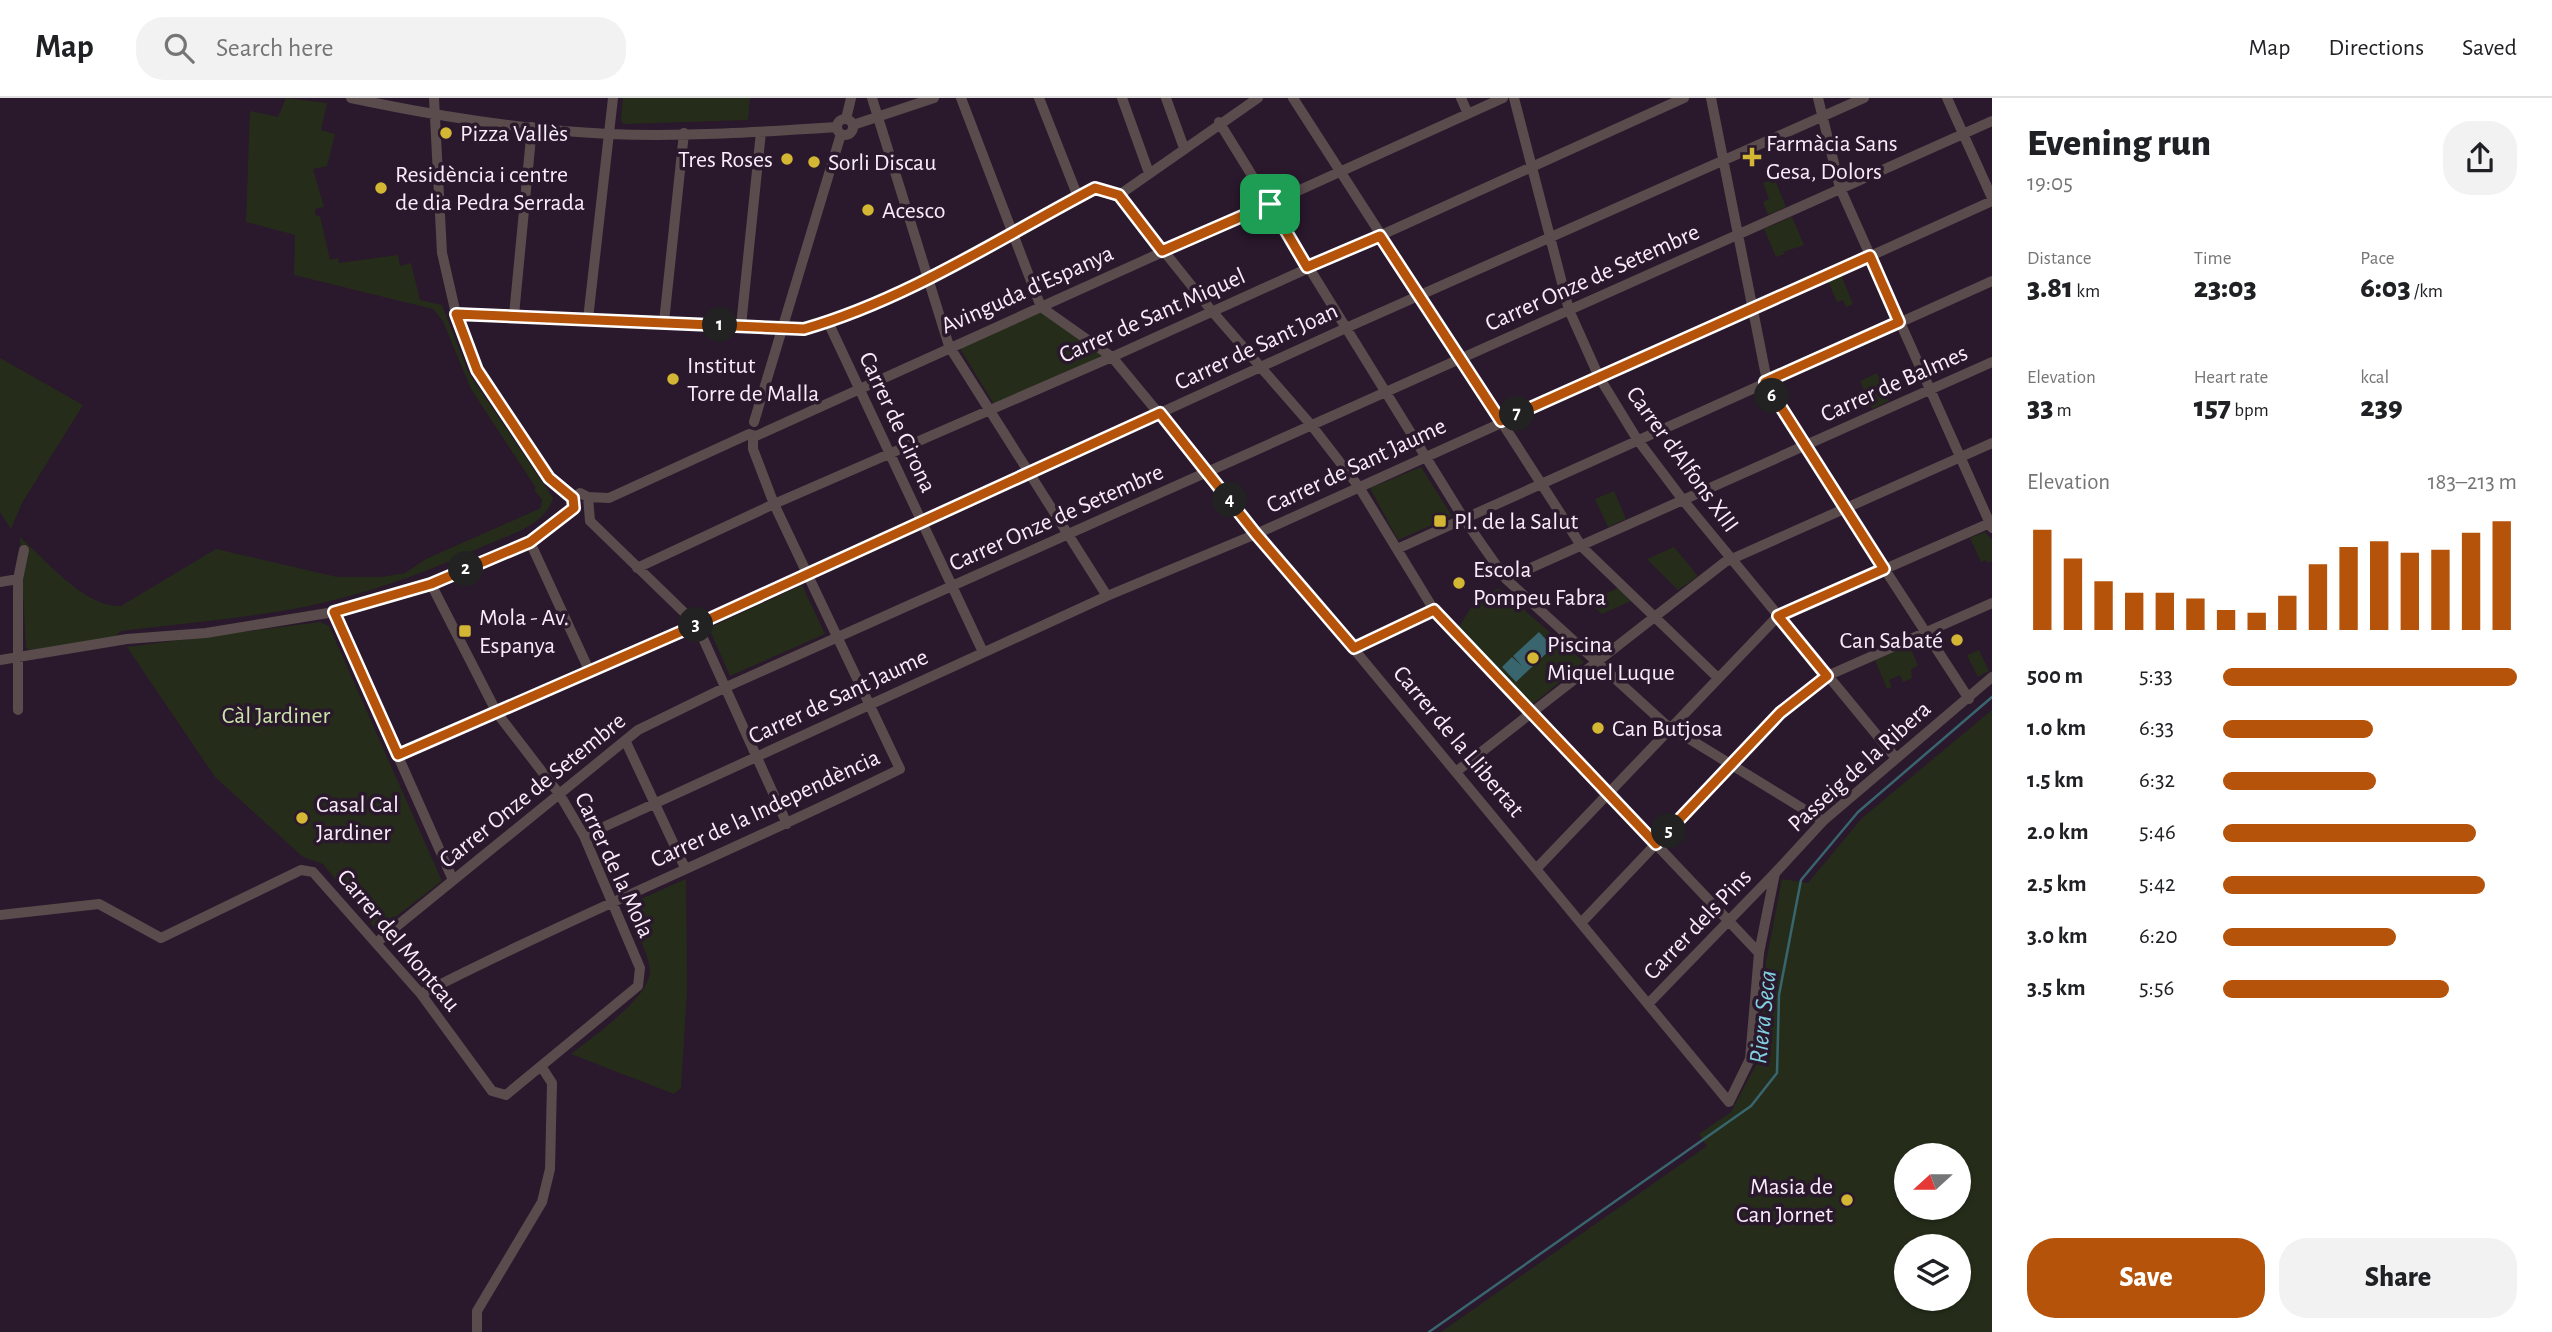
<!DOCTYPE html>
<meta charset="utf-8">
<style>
body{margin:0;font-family:"Alegreya Sans",sans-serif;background:#f2f2f2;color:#202124;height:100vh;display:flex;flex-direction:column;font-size:26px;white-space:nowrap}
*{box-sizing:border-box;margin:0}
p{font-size:23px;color:#757577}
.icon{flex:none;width:38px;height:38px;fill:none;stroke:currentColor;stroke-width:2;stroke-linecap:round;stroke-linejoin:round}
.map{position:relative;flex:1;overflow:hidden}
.drawer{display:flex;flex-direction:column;background:#fff;width:560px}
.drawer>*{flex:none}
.needle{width:46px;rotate:249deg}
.controls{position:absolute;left:1894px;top:1045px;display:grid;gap:14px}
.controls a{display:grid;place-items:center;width:77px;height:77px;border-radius:50%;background:#fff;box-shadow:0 2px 5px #0004;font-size:35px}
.pin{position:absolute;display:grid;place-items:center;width:60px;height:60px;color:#fff;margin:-30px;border-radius:14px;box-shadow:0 4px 10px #0006}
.km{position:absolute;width:35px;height:35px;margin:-18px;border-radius:50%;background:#222;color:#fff;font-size:19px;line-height:35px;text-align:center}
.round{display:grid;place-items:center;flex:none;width:74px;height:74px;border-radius:28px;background:#f2f2f2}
.head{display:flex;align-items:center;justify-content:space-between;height:119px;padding:0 35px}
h1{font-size:38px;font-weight:800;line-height:52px}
.stats{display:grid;grid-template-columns:repeat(3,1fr);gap:10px;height:119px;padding:7px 35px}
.stats div{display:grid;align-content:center}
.stats b{font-size:30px;font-weight:800}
.stats small{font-size:19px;font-weight:400}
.stats p{font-size:19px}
.chart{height:196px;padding:14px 35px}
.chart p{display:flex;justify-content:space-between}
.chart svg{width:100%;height:126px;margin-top:7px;stroke:#b45309;stroke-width:6}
.primary-button{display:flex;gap:14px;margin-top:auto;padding:14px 35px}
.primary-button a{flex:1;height:80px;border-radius:28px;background:#b45309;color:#fff;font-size:28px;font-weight:800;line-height:80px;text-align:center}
.primary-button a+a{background:#f2f2f2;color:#202124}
ul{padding:0 35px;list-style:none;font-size:23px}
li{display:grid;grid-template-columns:112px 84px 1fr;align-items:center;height:52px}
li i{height:18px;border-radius:9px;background:#b45309}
header{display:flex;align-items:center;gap:42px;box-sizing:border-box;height:98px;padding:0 35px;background:#fff;border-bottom:2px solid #e0e0e0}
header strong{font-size:33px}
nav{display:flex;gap:38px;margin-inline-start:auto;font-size:24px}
.search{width:490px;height:63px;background:#f2f2f2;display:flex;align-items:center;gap:18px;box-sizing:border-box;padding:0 24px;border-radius:28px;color:#757577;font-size:26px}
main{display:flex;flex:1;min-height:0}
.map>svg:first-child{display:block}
.green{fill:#252d1a;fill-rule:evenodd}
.water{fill:#38656e}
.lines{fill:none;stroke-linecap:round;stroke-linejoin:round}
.stream{stroke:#38656e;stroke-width:2.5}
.minor{stroke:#5a4b4c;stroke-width:10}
.route-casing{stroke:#fff;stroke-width:14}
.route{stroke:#b45309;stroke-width:9}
.poi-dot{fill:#d4b635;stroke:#2a182c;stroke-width:2.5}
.labels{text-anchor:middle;stroke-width:7;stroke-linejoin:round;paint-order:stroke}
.poi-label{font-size:24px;fill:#f9ecfa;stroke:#2a182c;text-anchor:start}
.street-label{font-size:24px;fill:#f9ecfa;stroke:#2a182c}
.park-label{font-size:24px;fill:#cae4aa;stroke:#2a182c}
.water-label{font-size:26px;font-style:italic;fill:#80d0e1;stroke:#2a182c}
</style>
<header>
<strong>Map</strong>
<div class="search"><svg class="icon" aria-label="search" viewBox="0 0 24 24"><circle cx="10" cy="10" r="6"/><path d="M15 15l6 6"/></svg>Search here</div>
<nav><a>Map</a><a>Directions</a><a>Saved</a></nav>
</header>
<main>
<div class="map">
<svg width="1992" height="1234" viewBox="0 0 1992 1234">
<rect width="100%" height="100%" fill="#2a182c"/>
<!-- green -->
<path class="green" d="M286 0 327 5 321 32 335 36 327 68 313 71 324 109 315 111 316 118H320L330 162 338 160 339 165 398 157 400 168 411 165 420 202 442 207 468 274 553 400C546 427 509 437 486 447 434 471 382 491 326 504 260 520 189 524 121 533L112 541 29 552 26 549 20 439C47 463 85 510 121 508L216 451 337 479H382L405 475 426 461 541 410 542 401 534 392 536 390 471 291 443 223 433 211 294 177 295 137 246 124 250 13 278 19Z
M623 0H750L748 22 624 26 621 22Z
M1770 82 1772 85 1776 84 1786 109 1768 117 1763 104 1769 101 1763 85Z
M1792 119 1804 147 1783 154 1785 156 1776 159 1764 131Z
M1841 177 1853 206 1846 209 1843 202 1837 204 1828 183Z
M1042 213 1103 258 994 306 959 249Z
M0 260 83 307 22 405 11 431 0 414Z
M1877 275 1889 303 1872 311 1860 283Z
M1421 369 1452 418 1398 442 1370 390Z
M1614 393 1626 421 1608 429 1595 401Z
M1985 434 1992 442V463L1988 465 1986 462 1981 464 1970 440Z
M1674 449 1698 478 1678 492 1647 461Z
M802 487 825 536 730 578 709 530Z
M1499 490 1584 564 1534 605H1530L1458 530 1474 505Z
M1618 490 1631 503 1602 516 1588 504Z
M320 524 329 528 442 783 381 830 373 828 323 766 303 759 215 679 127 549Z
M1909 547 1918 567 1911 572 1912 580 1903 584 1900 577 1889 582 1892 589 1887 591 1875 562Z
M1979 552 1989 573 1978 579 1967 557Z
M1992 612V1234H1441L1707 1048 1699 1036 1731 1014 1758 963 1766 864 1782 781 1808 785 1862 720ZM1906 1057H1958V1110H1906ZM1906 1148H1958V1200H1906Z
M686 781 687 892 681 990 674 996 571 956C591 940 651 899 650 872 649 855 634 832 628 815L634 804Z"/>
<!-- water -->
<path class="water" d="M1539 534 1553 549 1516 584 1502 569 1512 559 1522 568 1513 558Z"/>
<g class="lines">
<!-- stream -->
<path class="stream" d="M1429 1234 1751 1008 1777 975 1779 897 1801 782 1858 714 1992 599"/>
<!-- minor -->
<path class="minor" d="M351 0C436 18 522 32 609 36 684 39 762 34 837 29
M434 0 442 155 456 216 477 272 549 380 573 400
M872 0 949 248 1107 498
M961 0 1041 209 1112 259 1729 1004 1750 961 1759 855 1775 775 1823 723 1992 579
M1039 0 1078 99
M1122 0 1149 75
M1166 0 1184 50
M1293 0 1582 449 1718 580
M1461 0 1468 16
M1514 0 1569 212 1599 279 1637 341 1683 402 1895 659
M1711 0 1769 293 1969 601
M1818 0 1840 90 1992 430
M1947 0 1992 100
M846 21 851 0
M837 29a8 8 0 1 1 16 0a8 8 0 1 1-16 0Z
M1219 24 1464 421 1506 481 1665 626 1823 723
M853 27 934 0
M1119 97 1258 0
M456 216 804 231C908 201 999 140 1095 90L1119 97 1211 212 1312 328 1359 389 1434 512 1759 855
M514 217 532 29
M588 221 613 0
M664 224 684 35
M828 224 983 554
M741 228 761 34
M754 324 841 36
M749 336 756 338 1503 0
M588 399 590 423 697 527 787 726
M573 400 580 395 588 399 609 400 749 336
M530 444 589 572
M1397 451 1992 183
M637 470 774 406 1112 259 1684 0
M1506 481 1992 264
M0 484 18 481
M334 514 453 782
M1354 549 1434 512
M0 562 127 541 206 535 334 514 431 486 530 444 574 410
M18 612V481L24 452
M626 644 685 770
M399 657 697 527 1346 230 1864 0
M1457 673 1725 464 1992 345
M584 738 1107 498 1256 436 1992 103
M1538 769 1778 518 1992 424
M0 817 99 806 161 840 301 772 313 774 421 896 492 993 506 997 638 888 640 870 584 738 560 697 497 615 431 486
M1582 824 1780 615 1827 578 1992 505
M376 845 638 632 724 590 1992 23
M421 896C578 816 742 749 900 671L774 406 753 351V338
M1649 905 1775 775
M477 1234V1213L542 1104 550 1071 552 985 541 968"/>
</g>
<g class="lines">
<defs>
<path id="route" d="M1095 90 1119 97 1162 153 1270 106 1307 169 1380 138 1501 323 1870 158 1899 224 1765 284 1884 471 1778 518 1827 578 1780 615 1656 746 1434 512 1354 550 1256 436 1160 315 696 527 398 657 334 514 431 486 530 444 574 410 573 400 549 380 477 272 456 216 804 231C908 201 1000 140 1095 90Z"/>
</defs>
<!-- route casing -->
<use href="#route" class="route-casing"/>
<!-- route -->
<use href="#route" class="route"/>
</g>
<!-- markers -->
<g class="poi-dot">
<circle cx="446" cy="35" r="7"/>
<path d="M1748.5 48.5h7v7h7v7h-7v7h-7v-7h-7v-7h7z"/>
<circle cx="787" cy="61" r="7"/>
<circle cx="814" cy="64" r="7"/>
<circle cx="381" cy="90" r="7"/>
<circle cx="868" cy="112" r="7"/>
<circle cx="673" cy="281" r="7"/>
<rect x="1433" y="416" width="14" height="14" rx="3.5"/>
<circle cx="1459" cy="485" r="7"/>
<rect x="458" y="526" width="14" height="14" rx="3.5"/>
<circle cx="1957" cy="542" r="7"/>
<circle cx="1533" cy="560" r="7"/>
<circle cx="1598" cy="630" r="7"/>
<circle cx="302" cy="720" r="7"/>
<circle cx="1847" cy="1102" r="7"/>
</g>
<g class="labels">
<!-- poi labels -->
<g class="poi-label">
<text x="460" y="43">Pizza Vallès</text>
<text x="1766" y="53">Farmàcia Sans<tspan x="1766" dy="28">Gesa, Dolors</tspan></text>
<text x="773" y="69" text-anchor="end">Tres Roses</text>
<text x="828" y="72">Sorli Discau</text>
<text x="395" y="84">Residència i centre<tspan x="395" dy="28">de dia Pedra Serrada</tspan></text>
<text x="882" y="120">Acesco</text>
<text x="687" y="275">Institut<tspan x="687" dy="28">Torre de Malla</tspan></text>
<text x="1454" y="431">Pl. de la Salut</text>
<text x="1473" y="479">Escola<tspan x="1473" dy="28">Pompeu Fabra</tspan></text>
<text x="479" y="527">Mola - Av.<tspan x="479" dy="28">Espanya</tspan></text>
<text x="1943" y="550" text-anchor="end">Can Sabaté</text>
<text x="1547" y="554">Piscina<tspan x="1547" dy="28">Miquel Luque</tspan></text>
<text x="1612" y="638">Can Butjosa</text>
<text x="316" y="714">Casal Cal<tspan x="316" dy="28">Jardiner</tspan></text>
<text x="1833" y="1096" text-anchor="end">Masia de<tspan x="1833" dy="28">Can Jornet</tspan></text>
</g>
<!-- street labels -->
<g class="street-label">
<text transform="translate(1592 179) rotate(-24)" y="8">Carrer Onze de Setembre</text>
<text transform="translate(1027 191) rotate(-24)" y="8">Avinguda d'Espanya</text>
<text transform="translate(1152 217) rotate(-24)" y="8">Carrer de Sant Miquel</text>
<text transform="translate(1256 248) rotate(-25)" y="8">Carrer de Sant Joan</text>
<text transform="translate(1894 285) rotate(-24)" y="8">Carrer de Balmes</text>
<text transform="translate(898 324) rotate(65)" y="8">Carrer de Girona</text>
<text transform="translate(1683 361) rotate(54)" y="8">Carrer d'Alfons XIII</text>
<text transform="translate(1356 367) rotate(-25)" y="8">Carrer de Sant Jaume</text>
<text transform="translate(1056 419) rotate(-24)" y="8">Carrer Onze de Setembre</text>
<text transform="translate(838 598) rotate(-25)" y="8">Carrer de Sant Jaume</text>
<text transform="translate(1459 643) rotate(50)" y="8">Carrer de la Llibertat</text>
<text transform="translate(1859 668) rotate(-42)" y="8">Passeig de la Ribera</text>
<text transform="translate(532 692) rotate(-39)" y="8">Carrer Onze de Setembre</text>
<text transform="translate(765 710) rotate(-25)" y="8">Carrer de la Independència</text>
<text transform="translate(615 767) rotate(65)" y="8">Carrer de la Mola</text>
<text transform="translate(1697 826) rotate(-46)" y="8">Carrer dels Pins</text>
<text transform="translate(399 842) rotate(50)" y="8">Carrer del Montcau</text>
</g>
<!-- park labels -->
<g class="park-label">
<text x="276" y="625">Càl Jardiner</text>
</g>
<!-- water labels -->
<g class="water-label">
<text transform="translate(1762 919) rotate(-84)" y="9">Riera Seca</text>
</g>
</g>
</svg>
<div class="controls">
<a><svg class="needle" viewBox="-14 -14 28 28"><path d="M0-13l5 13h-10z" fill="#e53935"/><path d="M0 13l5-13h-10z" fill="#757577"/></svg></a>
<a><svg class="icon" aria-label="layers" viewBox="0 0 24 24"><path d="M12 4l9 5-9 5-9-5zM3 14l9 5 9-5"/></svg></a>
</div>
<div class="pin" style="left:1270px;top:106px;background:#1e9e55"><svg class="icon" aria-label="arrive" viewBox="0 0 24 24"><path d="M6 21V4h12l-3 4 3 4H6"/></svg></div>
<b class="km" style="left:720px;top:227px">1</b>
<b class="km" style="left:466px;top:471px">2</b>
<b class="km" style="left:696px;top:527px">3</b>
<b class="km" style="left:1230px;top:402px">4</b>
<b class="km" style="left:1669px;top:733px">5</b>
<b class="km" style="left:1772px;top:298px">6</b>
<b class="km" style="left:1517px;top:316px">7</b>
</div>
<section class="drawer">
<div class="head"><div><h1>Evening run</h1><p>19:05</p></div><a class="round"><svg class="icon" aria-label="share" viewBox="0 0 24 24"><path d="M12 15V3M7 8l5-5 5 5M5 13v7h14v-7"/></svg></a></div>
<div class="stats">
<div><p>Distance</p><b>3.81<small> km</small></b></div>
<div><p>Time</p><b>23:03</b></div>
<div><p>Pace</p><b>6:03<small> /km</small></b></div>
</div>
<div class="stats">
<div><p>Elevation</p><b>33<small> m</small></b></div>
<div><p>Heart rate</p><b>157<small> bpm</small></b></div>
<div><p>kcal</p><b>239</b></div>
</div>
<div class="chart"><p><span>Elevation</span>183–213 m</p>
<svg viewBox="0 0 160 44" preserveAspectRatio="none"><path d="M5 44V9M15 44V19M25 44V27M35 44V31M45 44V31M55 44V33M65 44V37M75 44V38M85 44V32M95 44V21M105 44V15M115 44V13M125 44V17M135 44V16M145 44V10M155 44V6"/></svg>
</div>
<ul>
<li><b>500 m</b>5:33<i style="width:100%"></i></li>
<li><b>1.0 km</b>6:33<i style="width:51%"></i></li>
<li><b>1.5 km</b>6:32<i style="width:52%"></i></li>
<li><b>2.0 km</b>5:46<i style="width:86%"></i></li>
<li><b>2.5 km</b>5:42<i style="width:89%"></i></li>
<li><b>3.0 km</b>6:20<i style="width:59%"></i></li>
<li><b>3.5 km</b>5:56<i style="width:77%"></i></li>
</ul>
<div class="primary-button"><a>Save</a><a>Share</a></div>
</section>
</main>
